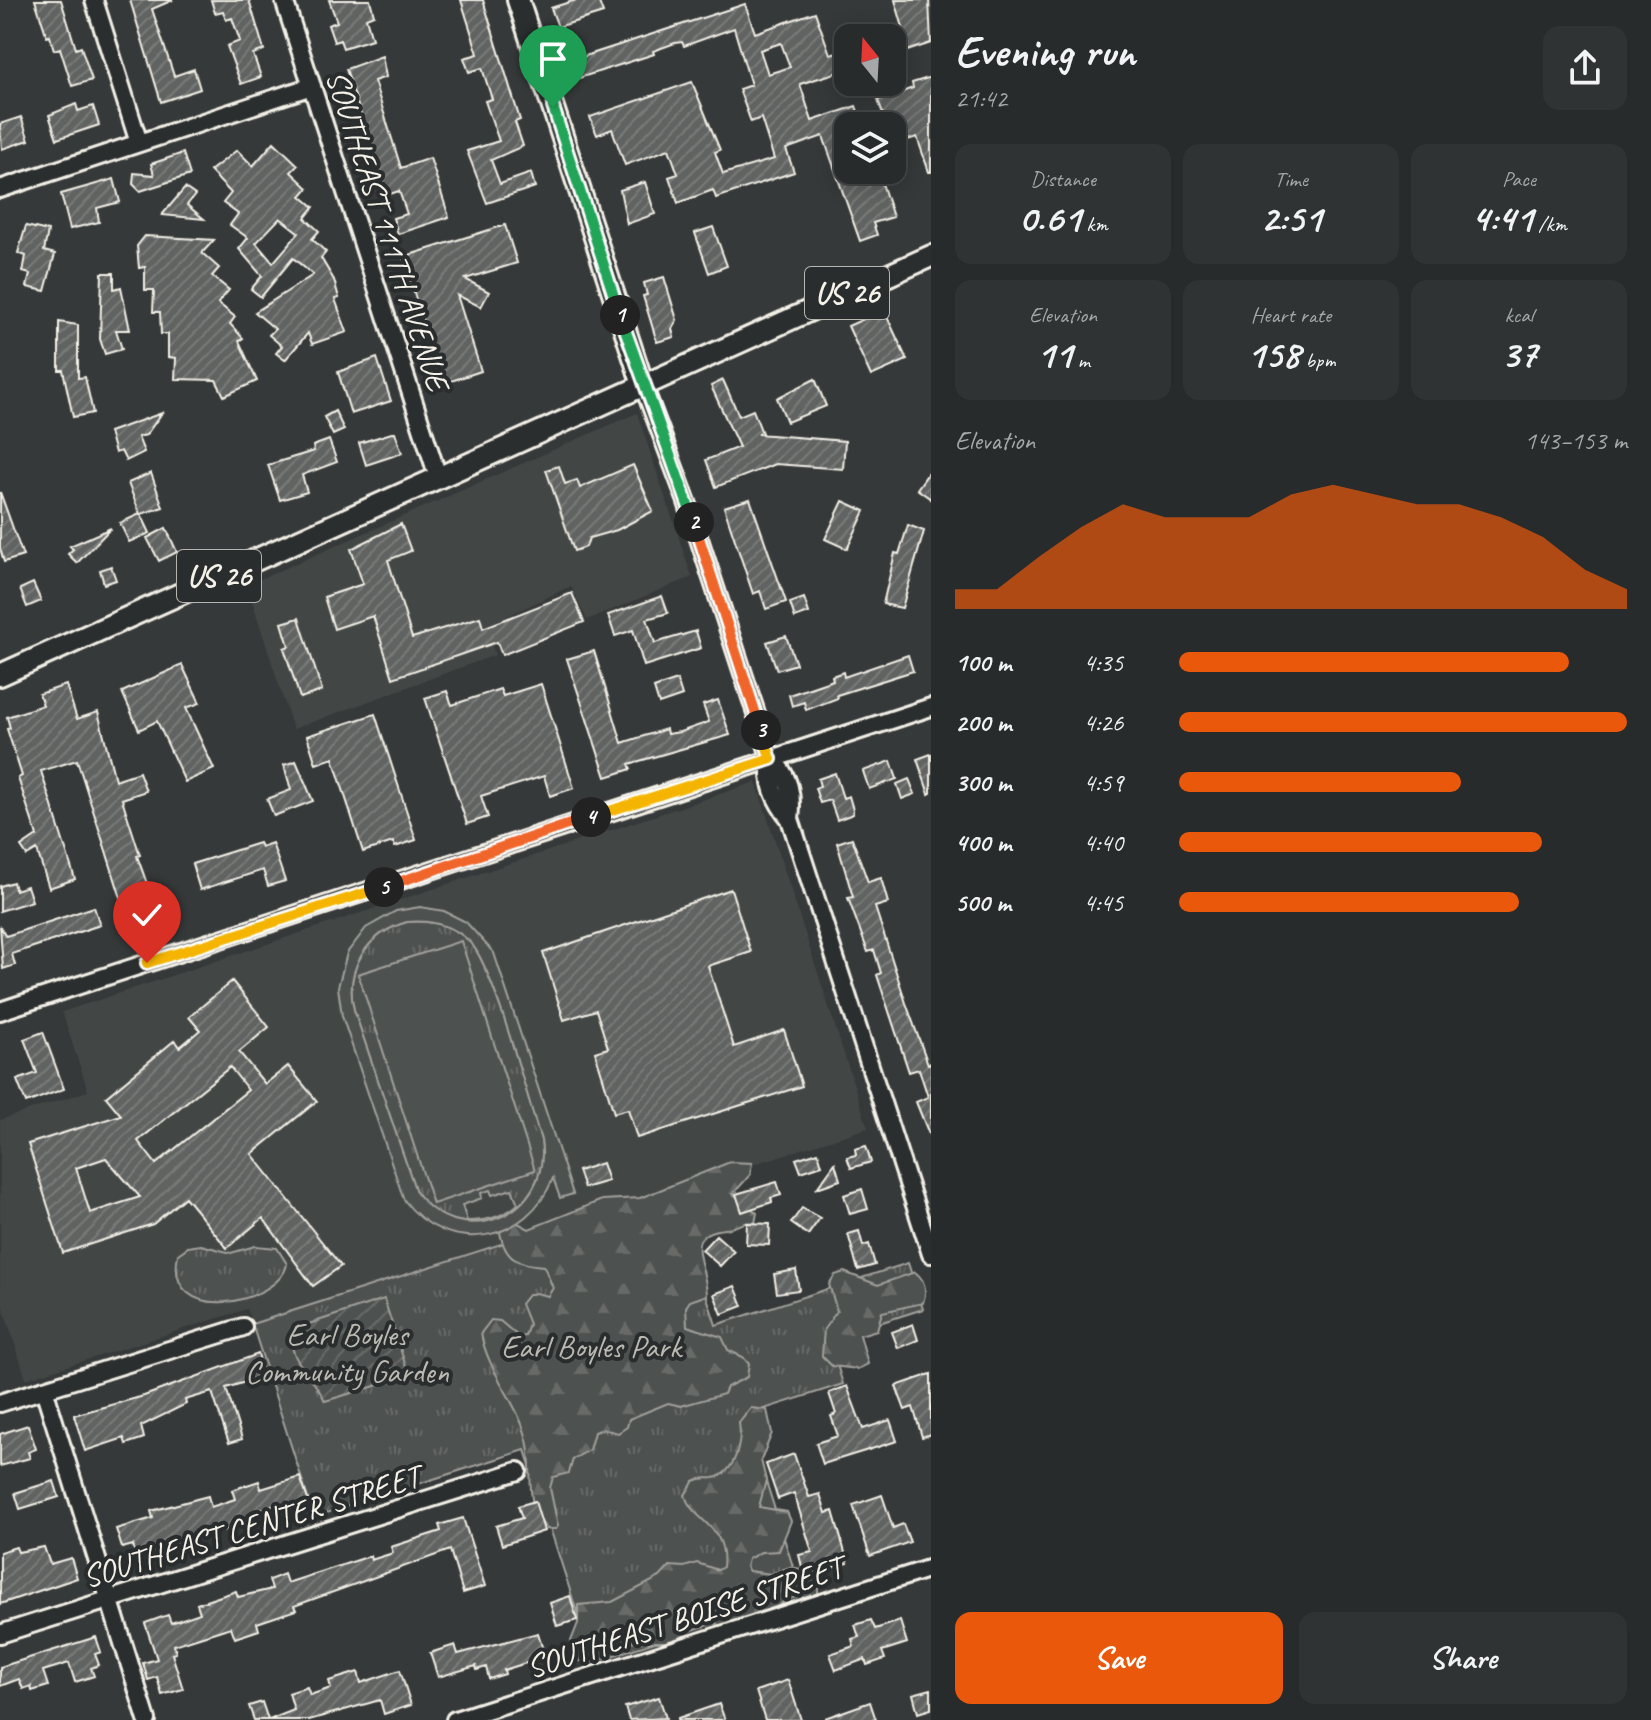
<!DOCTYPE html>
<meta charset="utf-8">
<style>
body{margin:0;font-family:Caveat,sans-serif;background:#303333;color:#f1f3f6;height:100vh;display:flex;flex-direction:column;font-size:30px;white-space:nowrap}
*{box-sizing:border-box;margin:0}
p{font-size:26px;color:#a5a7a9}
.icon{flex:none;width:44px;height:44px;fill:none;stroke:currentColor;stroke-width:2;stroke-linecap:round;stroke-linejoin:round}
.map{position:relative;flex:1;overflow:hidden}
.details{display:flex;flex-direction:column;background:#282b2b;width:720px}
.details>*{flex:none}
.needle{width:52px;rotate:342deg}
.fabs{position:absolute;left:834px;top:24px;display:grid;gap:16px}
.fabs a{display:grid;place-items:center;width:72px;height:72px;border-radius:16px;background:#282b2b;box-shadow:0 4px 20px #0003,0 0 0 2px #444747;font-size:40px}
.pin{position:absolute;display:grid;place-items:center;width:68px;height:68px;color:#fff;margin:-82px -34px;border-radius:50% 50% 50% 0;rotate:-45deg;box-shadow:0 0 8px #0007}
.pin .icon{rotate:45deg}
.km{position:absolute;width:40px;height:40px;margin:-20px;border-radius:50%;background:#222;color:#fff;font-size:22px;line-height:40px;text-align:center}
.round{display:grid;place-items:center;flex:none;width:84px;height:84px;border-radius:16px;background:#303333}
.head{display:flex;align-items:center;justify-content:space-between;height:136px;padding:0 24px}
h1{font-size:44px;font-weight:800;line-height:60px}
.stats{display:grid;grid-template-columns:repeat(3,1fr);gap:12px;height:136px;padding:8px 24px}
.stats div{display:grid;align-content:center;border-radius:16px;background:#303333;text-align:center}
.stats b{font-size:40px;font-weight:800}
.stats small{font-size:22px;font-weight:400}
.stats p{font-size:22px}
.chart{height:224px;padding:16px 24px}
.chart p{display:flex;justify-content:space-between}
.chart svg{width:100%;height:144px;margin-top:8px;fill:#ea580c;opacity:.7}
.primary-button{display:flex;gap:16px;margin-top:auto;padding:16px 24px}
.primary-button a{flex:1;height:92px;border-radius:16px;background:#ea580c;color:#fff;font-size:32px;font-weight:800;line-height:92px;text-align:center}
.primary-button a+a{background:#303333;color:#f1f3f6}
ul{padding:0 24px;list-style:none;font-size:26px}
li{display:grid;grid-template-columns:128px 96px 1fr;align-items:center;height:60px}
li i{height:20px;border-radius:10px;background:#ea580c}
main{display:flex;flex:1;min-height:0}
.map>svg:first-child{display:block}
.built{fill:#434645}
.grass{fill:url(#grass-tufts);stroke:#a1a19c;stroke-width:2;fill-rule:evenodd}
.forest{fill:url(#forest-firs);stroke:#a1a19c;stroke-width:2}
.garden{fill:url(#garden-furrows);stroke:#a1a19c;stroke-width:2}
.pitch{fill:#4e514f;stroke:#a1a19c;stroke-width:2;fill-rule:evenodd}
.building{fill:url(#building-hatch);stroke:#f4f1e8;stroke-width:2;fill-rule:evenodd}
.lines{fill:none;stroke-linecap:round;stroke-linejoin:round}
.minor-casing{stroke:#f4f1e8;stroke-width:22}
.major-casing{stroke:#f4f1e8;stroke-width:26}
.minor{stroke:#2a2d2e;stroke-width:16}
.major{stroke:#2a2d2e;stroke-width:20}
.split-1-casing{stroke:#fff;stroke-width:16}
.split-2-casing{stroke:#fff;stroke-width:16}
.split-3-casing{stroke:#fff;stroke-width:16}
.split-4-casing{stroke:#fff;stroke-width:16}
.split-5-casing{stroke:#fff;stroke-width:16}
.split-6-casing{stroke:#fff;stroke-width:16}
.split-1{stroke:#22a559;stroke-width:10}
.split-2{stroke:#22a559;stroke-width:10}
.split-3{stroke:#f0652b;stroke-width:10}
.split-4{stroke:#f5b400;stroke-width:10}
.split-5{stroke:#f0652b;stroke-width:10}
.split-6{stroke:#f5b400;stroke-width:10}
.labels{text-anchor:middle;stroke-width:8;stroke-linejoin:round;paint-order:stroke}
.shield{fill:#2a2d2e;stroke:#b7b6b0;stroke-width:2}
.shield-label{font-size:30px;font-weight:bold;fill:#f4f1e8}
.street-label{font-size:32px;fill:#f4f1e8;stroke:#2a2d2e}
.park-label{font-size:32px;fill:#bab9b2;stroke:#2a2d2e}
</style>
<main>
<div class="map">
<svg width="931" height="1720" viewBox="0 0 931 1720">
<defs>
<pattern id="grass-tufts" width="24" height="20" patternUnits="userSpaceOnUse" patternTransform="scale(2)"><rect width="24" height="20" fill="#4e514f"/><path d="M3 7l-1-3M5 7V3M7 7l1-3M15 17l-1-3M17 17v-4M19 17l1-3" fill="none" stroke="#686a68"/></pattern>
<pattern id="forest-firs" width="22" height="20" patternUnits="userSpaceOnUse" patternTransform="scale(2)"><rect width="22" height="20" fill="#4e514f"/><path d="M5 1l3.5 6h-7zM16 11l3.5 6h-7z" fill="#686a68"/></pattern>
<pattern id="garden-furrows" width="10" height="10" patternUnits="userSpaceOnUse" patternTransform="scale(2)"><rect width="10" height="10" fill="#4e514f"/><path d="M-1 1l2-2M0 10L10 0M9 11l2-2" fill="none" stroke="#686a68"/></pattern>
<pattern id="building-hatch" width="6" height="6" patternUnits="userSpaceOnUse" patternTransform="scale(2)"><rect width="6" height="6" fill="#616362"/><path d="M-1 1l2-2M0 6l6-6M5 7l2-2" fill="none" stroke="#787a78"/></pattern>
</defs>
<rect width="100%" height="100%" fill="#363939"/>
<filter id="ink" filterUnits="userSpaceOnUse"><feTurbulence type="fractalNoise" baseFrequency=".0125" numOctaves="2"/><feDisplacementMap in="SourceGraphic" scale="16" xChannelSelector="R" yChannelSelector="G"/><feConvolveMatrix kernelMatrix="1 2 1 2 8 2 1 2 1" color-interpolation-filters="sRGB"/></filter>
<g filter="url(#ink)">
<!-- built -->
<path class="built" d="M637 413 692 577 587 620 571 586 486 626 495 655 293 729 247 585Z
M756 782 868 1128 252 1323 247 1309 26 1379 0 1297V1120L88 1091 62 1012Z"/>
<!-- grass -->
<path class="grass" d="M407 922C430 920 453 925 470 942 494 967 528 1100 541 1140 553 1215 460 1254 416 1192L354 1010C344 969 367 933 407 922ZM512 1189 518 1204C504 1217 486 1221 467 1221L462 1205 482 1198 481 1193 490 1190 492 1195Z
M672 1189 716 1325 908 1263 923 1309 829 1339 843 1384 745 1415 802 1595 593 1662 525 1450 314 1517 252 1324Z
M201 1245 231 1253 255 1246 277 1248 287 1264C279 1304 163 1329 178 1254L188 1247Z"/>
<!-- forest -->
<path class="forest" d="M730 1162 752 1163 750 1175 733 1194 757 1213 755 1223C744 1220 737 1228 725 1229 680 1233 706 1261 707 1295L690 1301 686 1307 687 1326 722 1337 728 1350 743 1357 749 1364 747 1377 727 1387 724 1394 681 1406 668 1403 629 1419 627 1427 618 1433 603 1429 594 1432 589 1450 573 1459 569 1473 553 1477 550 1488 558 1526 556 1529H547C522 1504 535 1470 527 1440 518 1402 487 1371 481 1333L491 1320 500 1321 519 1337 525 1336 529 1324 521 1304 528 1295 535 1293 548 1296 553 1288 544 1266C517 1264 505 1260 500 1232L516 1222 529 1229 602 1200 640 1198Z
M844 1272 878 1285 915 1272C926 1280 927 1291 923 1303L882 1312 877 1330 860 1335 868 1364 858 1369 832 1366 822 1356 824 1329 837 1311 829 1284 835 1275Z
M751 1408 767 1410 772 1433 761 1460 766 1480 759 1507 787 1512 791 1521 779 1551 761 1552 748 1559 746 1567 749 1571 771 1574 790 1567 801 1569 818 1588V1597L811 1602 792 1591C777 1616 753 1614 726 1629 689 1605 698 1639 667 1642 660 1642 627 1642 622 1640 616 1638 613 1633 606 1631L595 1638 594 1652 587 1662 579 1661 571 1641 578 1623V1605L612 1602 660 1577 670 1566 684 1567 697 1563 718 1570 723 1567C728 1524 692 1522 685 1495L694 1481C702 1477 706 1479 714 1478 736 1473 742 1441 739 1423Z"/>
<!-- garden -->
<path class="garden" d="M384 1299 409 1376 325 1401C316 1379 285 1358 293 1334L303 1326Z"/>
<!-- pitch -->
<path class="pitch" d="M420 907 444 911 466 922 494 953 573 1194 560 1198 553 1178C528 1243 447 1258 404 1200L342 1016 338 987 347 953 366 928 396 911ZM407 922C430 920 453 925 470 942 494 967 528 1100 541 1140 553 1215 460 1254 416 1192L354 1010C344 969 367 933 407 922Z
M461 941 535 1170 433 1204 358 974Z"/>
<!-- building -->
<path class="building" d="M35 0H61L76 49 81 47 92 80 72 86 60 48 54 50 50 36 47 37Z
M130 0H173L152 9 174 76 194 69 200 89 161 102Z
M211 0H249L264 50 253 54 261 77 241 84 227 46 240 41 232 18 226 20 223 11 215 13Z
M329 0H370L374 15 366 18 372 39 343 48 340 40 334 42 328 25 337 22Z
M461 0H483L520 120 515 122 523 146 491 160 500 184 531 173 535 187 487 203 467 151 499 141 485 101 492 99 482 68 469 72 464 58 478 54Z
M576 0H598L603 13 558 27 551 8Z
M895 0H929L931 43 892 56V35L904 31Z
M745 4 755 33 815 12 830 54 848 49V69L800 84 812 121 856 106 863 126H848V170H854L858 181 879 174 893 217 873 223 877 235 860 241 823 136 786 149 794 172 716 198 713 190 678 203 669 177 678 174 669 149 625 165 612 129 597 135 590 117 692 82 720 150 715 152 723 174 774 159 761 118 751 122 739 89 751 85 734 28 684 46 682 42 675 43 653 51 654 54 579 78 573 60ZM781 43 790 67 768 74 760 50Z
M382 56 386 77 374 81 401 168 430 158 449 217 398 234 393 218 407 214 399 191 387 195 346 69Z
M931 77V172H929L917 137 892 145V126H887L878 100 913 88 912 83Z
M76 104 78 111 93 106 99 125 57 139 49 115Z
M21 117 29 140 2 149 0 124Z
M274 142 298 165 291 172 308 188 301 196 314 207 305 218 319 231 312 239 326 252 321 258 334 280 339 298 335 299 347 332 312 344 308 333 285 360 276 353 282 346 269 335 275 329 255 312 313 275 293 258 261 297 251 289 262 276 239 249 248 238 230 225 238 214 223 203 231 193 210 171 237 150 253 166ZM280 218 299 233 273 263 256 243Z
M183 153 190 175 140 191 133 184 134 173 154 175 151 164Z
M114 179 120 202 97 208 99 222 70 229 61 194Z
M645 182 655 214 627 224 620 190Z
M185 188 195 195 187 205 204 219 162 215Z
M505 225 517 263 465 279 489 292 481 307 457 295 481 371 442 384 403 257Z
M26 226 48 231 44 251 55 254 45 291 27 287 30 274 23 272 26 256 18 253Z
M713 227 727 266 709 273 695 233Z
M145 236 214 240 202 253 219 268 212 276 229 290 218 303 235 317 230 324 243 338 239 341 257 381 224 396 216 380 175 379 176 358 168 357V334H161L160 312H153L154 290H145V267L139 268 137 246Z
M102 273H114V289L121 287 130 330H116L122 349 105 354 100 339Z
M664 277 677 320 672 329 674 337 657 342 643 296 647 295 644 283Z
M884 310 907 360 871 376 848 326Z
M59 322 78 325V378L85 377 93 413 73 417 63 370H59Z
M377 358 391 401 351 414 338 372Z
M815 379 826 406 787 422 777 398Z
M723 380 739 416 753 410 762 433 758 434 845 441 843 469 775 464 716 487 706 460 739 447 711 386Z
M335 411 344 430 333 435 324 417Z
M162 413 146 435 138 437 144 452 126 461 121 451 115 453 109 432Z
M395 432 402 453 366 465 359 443Z
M329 440 337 462 302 475 307 492 280 500 268 465 314 451 313 446Z
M633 465 653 511 617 530 589 538 586 547 574 551 546 470 559 466 565 484 577 480 580 488Z
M931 469V499L917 489Z
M151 473 163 507 141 514 150 533 129 542 120 523 140 514 128 483Z
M0 492 23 556 4 562 0 548Z
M750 499 786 602 766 609 760 591 753 594 724 507Z
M843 501 865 511 847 549 825 539Z
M401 524 411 551 388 560 412 638 480 617 483 628 572 593 584 622 502 655 497 642 393 678 373 616 334 629 324 597 363 584 351 549Z
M908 525 924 531 902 608 883 604 895 553 899 554Z
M111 528 77 563 68 554 73 549 70 546Z
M166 528 177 552 159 561 147 538Z
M111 566 116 580 104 584 100 570Z
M33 583 41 601 27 607 20 589Z
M662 596 668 613 647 619 655 643 696 631 701 648 644 666 633 630 615 636 608 615Z
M804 598 809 613 795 618 790 603Z
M299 618 322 691 300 698 284 648 289 646 282 623Z
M786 636 796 664 777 670 767 642Z
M594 651 622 743 666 729 667 734 680 732 709 722 703 705 718 700 730 735 629 764 631 769 606 777 567 659Z
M908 655 913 671 837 695 838 698 806 710 804 702 792 706 789 695 833 680 832 676 843 672 844 677Z
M182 665 200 703 186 708 214 769 185 782 157 721 139 730 122 692Z
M677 680 682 696 659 704 654 688Z
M541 684 574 788 550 796 544 776 481 796 488 817 467 824 425 698 447 691 452 705 500 689 503 696Z
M66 685 77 719 98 712 115 780 139 772 146 791 122 799 140 855 137 856 165 933 135 942 77 760 41 771 75 879 49 888 37 850 27 856 21 847 37 836 18 778 22 776 7 729 10 728 7 717 43 705 39 694Z
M375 714 416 840 395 847 393 842 363 852 333 758 316 764 307 736Z
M931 754V793L929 794 917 759Z
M296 761 313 801 274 816 267 799 291 790 284 765Z
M891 761 897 779 869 789 863 771Z
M835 773 843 798 849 796 853 810V814L837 820 830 800 820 803 815 788 820 786 818 779Z
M909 779 915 794 902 799 897 784Z
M852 838 868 882 881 878 888 903 875 907 906 1003 928 1064 931 1063V1139L916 1102 928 1097 919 1069 909 1072 877 975 881 973 874 950 868 952 848 898 853 897 837 843Z
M259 843 261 847 272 843 285 881 268 886 263 870 200 890 192 864Z
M13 882 15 890 27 886 32 901 0 911V886Z
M731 889 751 952 708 966 734 1047 784 1030 802 1086 637 1138 628 1109 614 1113 595 1052 608 1048 596 1010 564 1020 543 953Z
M94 907 100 925 12 954 15 965 3 969 0 926 6 936Z
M232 981 269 1027 239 1052 265 1084 288 1066 317 1101 252 1154 341 1266 313 1286 263 1218 227 1248 185 1197 153 1224 63 1253 28 1144 121 1115 106 1097 175 1040 180 1047 200 1030 189 1017ZM230 1067 248 1090 156 1164 138 1141ZM106 1158 140 1197 90 1213 76 1168Z
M43 1032 64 1089 26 1103 17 1080 37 1073 24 1039Z
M866 1146 871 1162 851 1168 847 1157 856 1155 855 1149Z
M818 1152 822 1165 801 1172 796 1159Z
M602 1163 608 1181 584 1188 578 1171Z
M835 1163 840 1180 817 1188Z
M777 1182 781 1195 771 1198 772 1202 742 1212 736 1194Z
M862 1189 868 1209 850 1214 844 1195Z
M802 1208 820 1218 808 1235 791 1223Z
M747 1223 770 1224 769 1245 746 1244Z
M859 1231 863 1246 869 1244 875 1265 858 1270 848 1234Z
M716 1235 734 1251 720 1266 702 1250Z
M796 1270 799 1290 777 1293 774 1274Z
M735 1286 743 1306 722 1314 714 1294Z
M913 1324 918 1340 898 1348 892 1332Z
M258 1354 265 1376 226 1388 242 1439 229 1443 212 1392 185 1400 186 1404 141 1426 144 1438 126 1444 124 1438 85 1451 74 1415 144 1396Z
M931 1374V1434L922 1437 913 1407 905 1410 896 1386Z
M847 1386 863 1429 890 1420 897 1441 823 1464 816 1443 838 1436 831 1416 836 1414 829 1393Z
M28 1425 36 1449 28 1452 30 1458 0 1466V1434Z
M794 1454 809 1497 820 1494 826 1513 833 1511 848 1563 804 1575 799 1555 812 1552 794 1493 778 1499 766 1464Z
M300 1477 309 1503 275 1514 272 1506 251 1513 254 1521 136 1557 133 1545 122 1548 116 1529 153 1518 151 1511 208 1496 211 1507 235 1499 232 1490 259 1481 261 1489Z
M54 1481 59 1497 20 1509 15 1493Z
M882 1495 893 1528 903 1524 910 1542 870 1556 853 1505Z
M535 1501 544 1531 502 1545 496 1526 522 1518 518 1506Z
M463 1518 485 1586 463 1593 450 1550 294 1606 296 1610 257 1623 259 1630 235 1638 231 1627 174 1645 176 1653 172 1654 183 1689 162 1695 157 1677 148 1680 143 1663 157 1659 145 1623 168 1615 171 1623 200 1613 197 1604 236 1591 238 1597 272 1589 269 1580 284 1574 287 1583 370 1556 371 1560 393 1553 391 1547 441 1531 439 1525Z
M16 1547 18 1552 44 1547 50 1564 71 1558 77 1578 0 1604V1552Z
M570 1596 577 1620 557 1626 550 1603Z
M871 1620 875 1629 900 1621 907 1643 882 1651 885 1659 867 1665 865 1659 836 1670 830 1654 854 1646 852 1639 859 1637 855 1625Z
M538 1633 545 1657 504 1670 505 1674 489 1679 486 1667 477 1670 476 1666 438 1677 430 1653 455 1645 458 1654Z
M96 1637 101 1652 95 1654 99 1665 91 1668 94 1676 75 1682 69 1663 43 1671 48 1686 32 1691 31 1686 23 1689 19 1679 0 1686V1667Z
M400 1670 411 1705 384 1714 380 1700 309 1720H269L294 1710 289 1693 307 1687 310 1695 331 1688 329 1681 358 1672 361 1683Z
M788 1680 801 1720H765L756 1691Z
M931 1689V1709L918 1713 913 1694Z
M659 1697 666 1718 629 1720 625 1707Z
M262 1702 268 1720H254L249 1706Z
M870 1702 876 1720H825V1718Z
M719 1704 725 1720H678V1718Z"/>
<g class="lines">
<defs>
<path id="minor" d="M94 0 139 143
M284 0 438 477
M0 189 312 86
M643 385 687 502 771 759C767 783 775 801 790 819L931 1254
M771 759C790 775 793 795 790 819
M0 1011 931 707
M44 1389 147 1720
M0 1403 243 1327
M0 1634 518 1471
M455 1720 931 1568"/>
<path id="major" d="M518 0 643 385
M0 675 931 256"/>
</defs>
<!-- minor casing -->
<use href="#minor" class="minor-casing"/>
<!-- major casing -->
<use href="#major" class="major-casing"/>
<!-- minor -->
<use href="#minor" class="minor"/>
<!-- major -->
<use href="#major" class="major"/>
</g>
</g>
<g class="lines" filter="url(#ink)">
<defs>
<path id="split-1" d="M553 107 620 315"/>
<path id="split-2" d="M620 315 694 522"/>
<path id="split-3" d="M694 522 761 730"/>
<path id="split-4" d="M591 817 771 759 761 730"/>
<path id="split-5" d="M384 887 591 817"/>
<path id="split-6" d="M147 963 384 887"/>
</defs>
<!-- split-1 casing -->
<use href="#split-1" class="split-1-casing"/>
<!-- split-2 casing -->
<use href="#split-2" class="split-2-casing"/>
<!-- split-3 casing -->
<use href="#split-3" class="split-3-casing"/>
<!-- split-4 casing -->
<use href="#split-4" class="split-4-casing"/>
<!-- split-5 casing -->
<use href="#split-5" class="split-5-casing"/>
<!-- split-6 casing -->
<use href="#split-6" class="split-6-casing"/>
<!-- split-1 -->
<use href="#split-1" class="split-1"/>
<!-- split-2 -->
<use href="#split-2" class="split-2"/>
<!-- split-3 -->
<use href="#split-3" class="split-3"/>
<!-- split-4 -->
<use href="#split-4" class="split-4"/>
<!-- split-5 -->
<use href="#split-5" class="split-5"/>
<!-- split-6 -->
<use href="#split-6" class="split-6"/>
</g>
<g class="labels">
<!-- shield labels -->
<g class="shield">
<rect x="805" y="267" width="84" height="52" rx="6"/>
<rect x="177" y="550" width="84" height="52" rx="6"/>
</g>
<g class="shield-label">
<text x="847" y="303">US 26</text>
<text x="219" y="586">US 26</text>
</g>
<!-- street labels -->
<g class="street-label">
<text transform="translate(388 230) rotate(72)" y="11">SOUTHEAST 111TH AVENUE</text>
<text transform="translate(251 1526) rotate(-17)" y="11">SOUTHEAST CENTER STREET</text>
<text transform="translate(684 1617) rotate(-18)" y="11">SOUTHEAST BOISE STREET</text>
</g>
<!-- park labels -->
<g class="park-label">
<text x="347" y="1345">Earl Boyles<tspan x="347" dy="37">Community Garden</tspan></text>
<text x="591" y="1357">Earl Boyles Park</text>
</g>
</g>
</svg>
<div class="fabs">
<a><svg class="needle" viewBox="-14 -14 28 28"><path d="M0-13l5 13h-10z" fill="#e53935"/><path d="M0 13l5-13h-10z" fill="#a5a7a9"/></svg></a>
<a><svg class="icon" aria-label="layers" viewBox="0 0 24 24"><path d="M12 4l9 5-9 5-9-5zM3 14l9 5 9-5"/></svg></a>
</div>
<div class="pin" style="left:553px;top:107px;background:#1e9e55"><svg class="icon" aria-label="arrive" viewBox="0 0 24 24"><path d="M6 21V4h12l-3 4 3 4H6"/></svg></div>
<div class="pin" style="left:147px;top:963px;background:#d93025"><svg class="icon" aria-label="check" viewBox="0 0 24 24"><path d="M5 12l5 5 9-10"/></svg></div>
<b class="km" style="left:620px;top:315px">1</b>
<b class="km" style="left:694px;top:522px">2</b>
<b class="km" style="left:761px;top:730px">3</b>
<b class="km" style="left:591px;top:817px">4</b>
<b class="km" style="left:384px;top:887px">5</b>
</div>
<section class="details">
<div class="head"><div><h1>Evening run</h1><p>21:42</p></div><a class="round"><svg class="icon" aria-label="share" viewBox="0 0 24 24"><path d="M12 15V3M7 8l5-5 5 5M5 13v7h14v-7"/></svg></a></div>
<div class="stats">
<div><p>Distance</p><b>0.61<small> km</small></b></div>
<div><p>Time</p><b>2:51</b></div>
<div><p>Pace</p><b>4:41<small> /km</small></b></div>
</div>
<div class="stats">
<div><p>Elevation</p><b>11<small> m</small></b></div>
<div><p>Heart rate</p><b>158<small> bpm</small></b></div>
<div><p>kcal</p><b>37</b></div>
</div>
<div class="chart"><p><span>Elevation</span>143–153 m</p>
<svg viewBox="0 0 160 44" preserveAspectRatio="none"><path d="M0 44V38L10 38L20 28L30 19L40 12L50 16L60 16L70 16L80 9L90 6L100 9L110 12L120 12L130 16L140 22L150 32L160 38V44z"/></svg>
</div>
<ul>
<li><b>100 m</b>4:35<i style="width:87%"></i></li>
<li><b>200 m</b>4:26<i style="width:100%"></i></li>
<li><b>300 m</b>4:59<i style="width:63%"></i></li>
<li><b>400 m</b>4:40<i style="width:81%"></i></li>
<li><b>500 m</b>4:45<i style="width:76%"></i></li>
</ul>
<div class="primary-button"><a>Save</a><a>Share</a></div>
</section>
</main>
